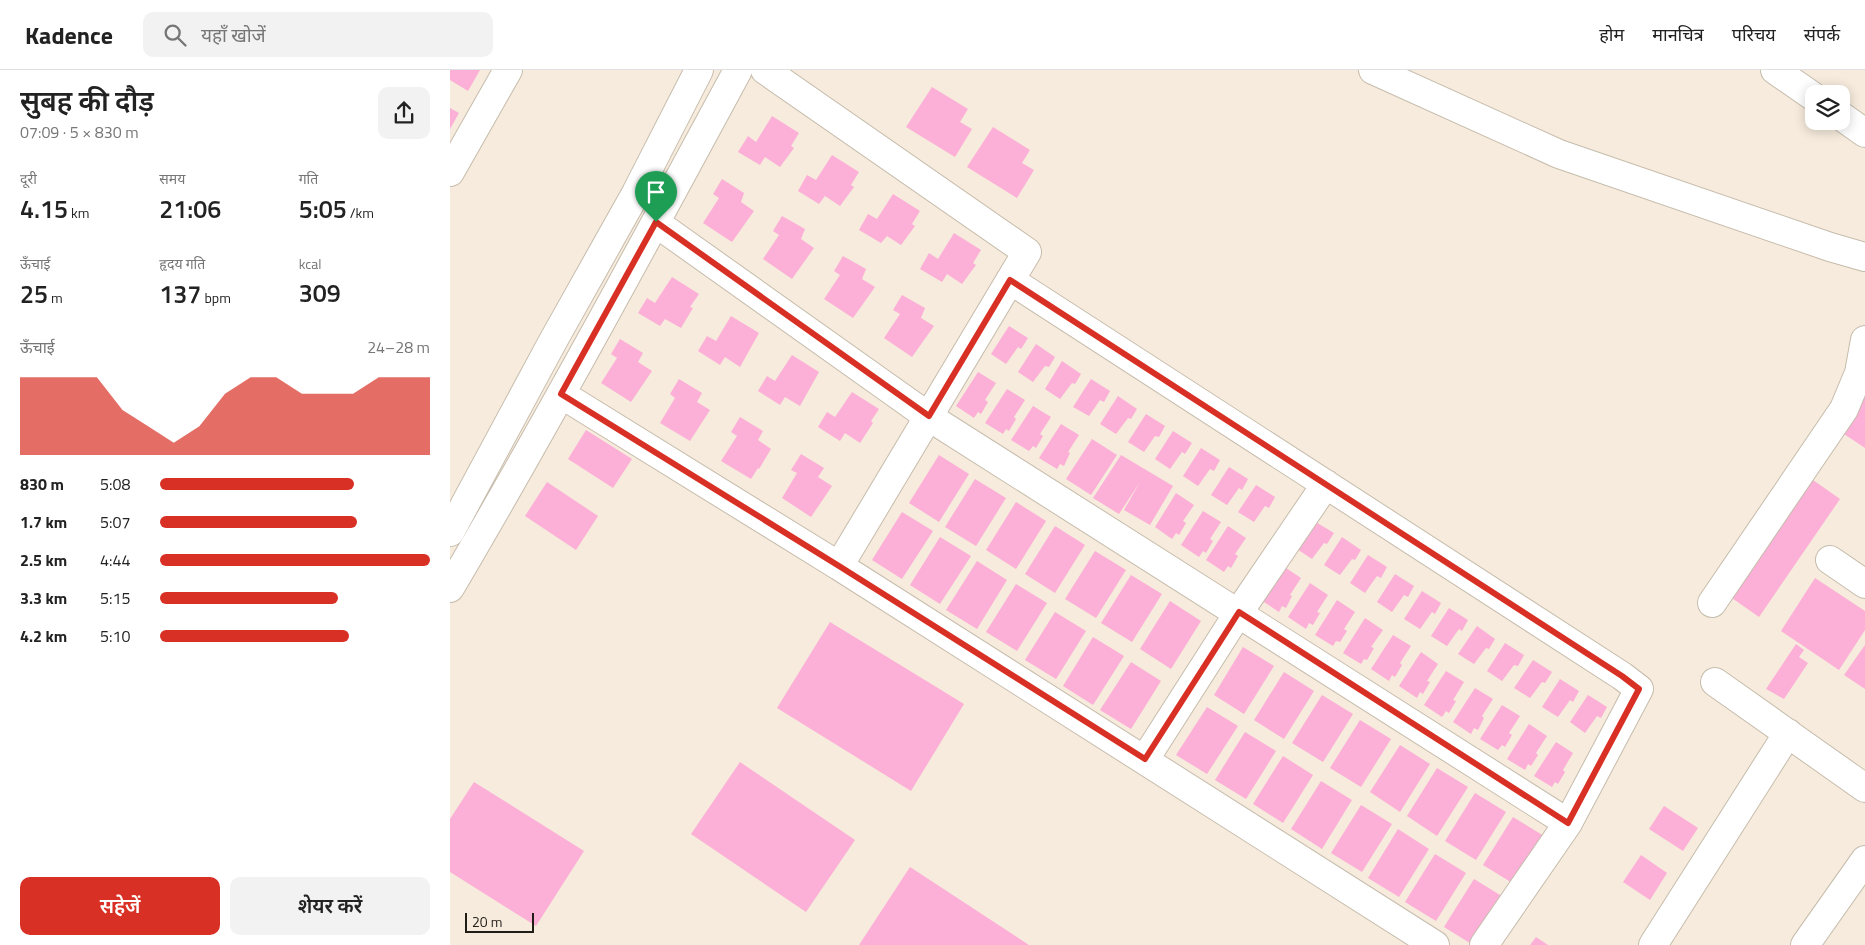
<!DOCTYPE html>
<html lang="hi">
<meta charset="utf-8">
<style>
body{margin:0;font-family:"Titillium Web","Noto Sans Devanagari",sans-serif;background:#f2f2f2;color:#222;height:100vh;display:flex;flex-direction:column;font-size:19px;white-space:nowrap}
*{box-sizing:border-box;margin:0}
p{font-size:16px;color:#767676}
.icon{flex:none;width:28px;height:28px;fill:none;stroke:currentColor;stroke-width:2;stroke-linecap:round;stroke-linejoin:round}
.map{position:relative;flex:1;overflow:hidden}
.details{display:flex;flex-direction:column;background:#fff;width:450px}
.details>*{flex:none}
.buttons{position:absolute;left:1355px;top:15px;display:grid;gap:10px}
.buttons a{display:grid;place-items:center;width:45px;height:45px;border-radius:10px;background:#fff;box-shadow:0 2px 12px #0003;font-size:25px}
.scale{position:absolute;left:15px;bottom:12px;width:69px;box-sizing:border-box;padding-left:5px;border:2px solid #201c16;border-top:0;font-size:14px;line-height:18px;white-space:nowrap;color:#201c16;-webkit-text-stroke:4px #f6ebdc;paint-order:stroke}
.pin{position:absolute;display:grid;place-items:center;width:42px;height:42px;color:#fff;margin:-51px -21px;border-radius:50% 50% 50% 0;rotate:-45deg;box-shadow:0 0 5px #0007}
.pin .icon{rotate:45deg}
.round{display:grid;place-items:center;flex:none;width:52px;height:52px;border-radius:10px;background:#f2f2f2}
.head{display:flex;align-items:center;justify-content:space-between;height:85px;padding:0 20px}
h1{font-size:28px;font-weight:600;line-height:38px}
.figures{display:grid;grid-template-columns:repeat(3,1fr);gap:8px;height:85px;padding:5px 20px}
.figures div{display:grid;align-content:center}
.figures b{font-size:25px;font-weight:600}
.figures small{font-size:14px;font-weight:400}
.figures p{font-size:14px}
.chart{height:140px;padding:10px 20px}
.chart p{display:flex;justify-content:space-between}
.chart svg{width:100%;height:90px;margin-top:5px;fill:#d93025;opacity:.7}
.action{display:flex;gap:10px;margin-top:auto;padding:10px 20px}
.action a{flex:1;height:58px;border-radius:10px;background:#d93025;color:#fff;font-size:20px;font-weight:600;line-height:58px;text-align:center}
.action a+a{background:#f2f2f2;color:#222}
ul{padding:0 20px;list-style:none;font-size:16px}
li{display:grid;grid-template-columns:80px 60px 1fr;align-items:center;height:38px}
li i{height:12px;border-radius:6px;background:#d93025}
header{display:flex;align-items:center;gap:30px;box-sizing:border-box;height:70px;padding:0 25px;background:#fff;border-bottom:1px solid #e0e0e0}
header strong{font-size:24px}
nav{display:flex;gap:28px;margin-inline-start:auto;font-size:18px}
.search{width:350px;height:45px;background:#f2f2f2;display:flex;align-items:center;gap:12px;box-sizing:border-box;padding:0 18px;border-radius:10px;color:#767676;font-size:19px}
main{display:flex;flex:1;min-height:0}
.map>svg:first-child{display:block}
.building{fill:#fcafd7}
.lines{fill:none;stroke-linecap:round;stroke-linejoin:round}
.minor-casing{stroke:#c6bcac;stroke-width:30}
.minor{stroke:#fff;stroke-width:28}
.route-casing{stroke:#fff;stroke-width:10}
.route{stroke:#d93025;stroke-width:6}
</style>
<header>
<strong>Kadence</strong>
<div class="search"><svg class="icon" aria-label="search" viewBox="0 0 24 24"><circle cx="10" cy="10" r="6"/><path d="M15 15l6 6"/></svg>यहाँ खोजें</div>
<nav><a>होम</a><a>मानचित्र</a><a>परिचय</a><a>संपर्क</a></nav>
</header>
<main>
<section class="details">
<div class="head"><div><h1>सुबह की दौड़</h1><p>07:09 · 5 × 830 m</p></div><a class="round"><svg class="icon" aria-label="share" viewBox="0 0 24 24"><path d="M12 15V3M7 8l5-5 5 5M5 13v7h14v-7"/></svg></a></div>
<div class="figures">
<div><p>दूरी</p><b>4.15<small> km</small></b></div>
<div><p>समय</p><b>21:06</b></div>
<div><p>गति</p><b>5:05<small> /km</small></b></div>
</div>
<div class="figures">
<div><p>ऊँचाई</p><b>25<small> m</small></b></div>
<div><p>हृदय गति</p><b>137<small> bpm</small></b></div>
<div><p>kcal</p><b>309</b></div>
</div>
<div class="chart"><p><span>ऊँचाई</span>24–28 m</p>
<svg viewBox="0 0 160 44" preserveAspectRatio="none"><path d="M0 44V6L10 6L20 6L30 6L40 22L50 30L60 38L70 30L80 14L90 6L100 6L110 14L120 14L130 14L140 6L150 6L160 6V44z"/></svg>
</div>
<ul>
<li><b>830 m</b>5:08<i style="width:72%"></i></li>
<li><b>1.7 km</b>5:07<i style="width:73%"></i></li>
<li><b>2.5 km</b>4:44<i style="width:100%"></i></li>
<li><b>3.3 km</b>5:15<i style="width:66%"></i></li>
<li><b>4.2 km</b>5:10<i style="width:70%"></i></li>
</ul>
<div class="action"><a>सहेजें</a><a>शेयर करें</a></div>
</section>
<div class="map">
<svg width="1415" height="875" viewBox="0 0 1415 875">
<rect width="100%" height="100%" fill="#f6ebdc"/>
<!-- building -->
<path class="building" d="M0 0H30L18 21 0 10Z
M482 17 518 39 510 52 522 59 505 87 456 57Z
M0 38 9 43 0 59Z
M322 46 349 63 341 76 344 78 330 97 315 87 310 95 288 82 298 66 306 72Z
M543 57 580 80 572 93 584 100 567 128 517 97Z
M382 85 409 102 401 115 404 117 390 136 375 126 369 134 348 121 357 105 366 110Z
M272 109 294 123 291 132 304 141 282 172 253 153 269 128 263 124Z
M443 124 470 141 462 154 465 156 451 175 437 166 431 173 409 160 418 144 427 149Z
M332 146 355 159 351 169 364 178 342 209 313 189 329 165 323 161Z
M504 163 531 180 523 193 526 195 512 214 497 204 492 212 470 199 479 183 488 189Z
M393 186 416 199 412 209 425 217 403 248 374 229 390 205 384 201Z
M222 207 249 224 240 237 243 238 231 258 215 249 210 256 188 243 197 228 205 233Z
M452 225 475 238 471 248 484 256 462 287 434 268 450 244 443 240Z
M281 246 309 263 290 297 275 287 270 295 248 281 257 266 266 271Z
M559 256 578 268 571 279 568 277 556 294 541 284Z
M170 269 193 283 188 292 202 301 181 332 151 313 167 288 161 284Z
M586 274 605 287 599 297 595 296 583 312 568 302Z
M342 285 369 302 350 336 335 327 330 335 308 321 317 306 325 311Z
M612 291 631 304 625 314 622 313 610 329 595 319Z
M528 302 546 313 535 330 538 332 531 344 528 342 524 348 506 336Z
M229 309 252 323 247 332 260 340 240 371 210 353 225 328 220 324Z
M641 309 660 321 654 332 650 330 639 346 623 337Z
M557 319 575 330 564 347 566 349 559 361 556 359 553 364 535 353Z
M402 322 429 339 421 351 423 353 410 373 395 363 390 371 368 357 377 342 385 347Z
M1415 322V378L1388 360Z
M668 326 687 339 681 349 678 348 666 364 650 354Z
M583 336 601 347 590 364 593 366 586 378 583 376 579 381 561 370Z
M696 344 715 356 709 367 705 366 694 382 678 372Z
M290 347 313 361 308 370 321 379 309 399 308 398 301 409 271 391 287 366 281 362Z
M611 354 629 365 618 382 620 383 614 396 610 394 607 399 589 388Z
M136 360 182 389 163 418 118 389Z
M723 361 742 373 735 384 732 382 720 399 705 389Z
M642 369 667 385 641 425 616 409Z
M751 378 770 390 764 401 760 399 748 416 733 406Z
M351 384 374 398 368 407 382 416 361 447 332 428 347 403 341 400Z
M489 385 519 404 489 452 459 433Z
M671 385 723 416 700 455 674 440 690 412 669 444 643 428Z
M779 397 798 409 792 420 789 418 777 435 761 425Z
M1353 403 1390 429 1309 547 1272 521Z
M525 409 556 428 526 476 495 457Z
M97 412 148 446 126 480 75 446Z
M806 415 825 427 819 438 815 436 804 452 788 442Z
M726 423 744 435 733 451 736 453 729 465 726 463 722 469 705 457Z
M566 432 596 451 566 499 536 480Z
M753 441 771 452 760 469 763 471 756 483 753 481 749 487 731 475Z
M452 442 483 461 452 509 422 490Z
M864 451 884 463 877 474 874 473 862 489 847 479Z
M605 456 635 475 605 523 575 504Z
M778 456 796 468 785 484 788 486 781 498 778 496 774 502 756 490Z
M490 467 521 486 490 534 460 515Z
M892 467 911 480 905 490 902 489 890 505 874 495Z
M645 481 676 500 646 548 615 529Z
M918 485 937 497 931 508 927 506 915 523 900 513Z
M527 491 557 510 527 559 496 540Z
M833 496 851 508 840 525 842 526 836 538 832 536 829 542 811 530Z
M945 504 964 516 958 527 954 525 942 542 927 532Z
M681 505 712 524 682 572 651 553Z
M1365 508 1415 541V560L1389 600 1331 561Z
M860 513 878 525 867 542 870 543 863 555 859 553 856 559 838 547Z
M566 514 597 533 567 581 536 562Z
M972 521 991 533 985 544 982 542 970 559 954 549Z
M887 530 905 542 894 559 897 561 890 572 886 571 883 576 865 565Z
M720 531 751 551 721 599 690 579Z
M999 538 1018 550 1012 561 1009 559 997 576 981 566Z
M605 542 636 561 606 609 575 590Z
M915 548 933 560 921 577 924 578 917 590 914 589 911 594 893 583Z
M380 552 514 634 461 721 327 638Z
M1027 556 1045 569 1039 579 1036 578 1024 594 1008 584Z
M943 565 961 576 950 593 952 595 945 607 942 605 939 611 921 599Z
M643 567 674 586 643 635 613 616Z
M1055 573 1074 585 1068 596 1064 595 1052 611 1037 601Z
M1346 574 1354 580 1349 587 1358 593 1334 629 1316 619Z
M1415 575V619L1394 605Z
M793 577 824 596 794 644 764 625Z
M971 582 988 594 977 611 980 612 973 624 970 622 967 628 949 616Z
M1083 590 1102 602 1095 613 1092 612 1080 628 1064 618Z
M681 592 711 611 681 659 650 640Z
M996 601 1014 612 1003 630 1006 631 999 643 996 641 992 647 974 635Z
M834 602 864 621 834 669 804 650Z
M1110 609 1129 621 1123 632 1120 630 1108 647 1092 637Z
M1025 618 1043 629 1032 646 1034 648 1028 660 1024 658 1021 664 1003 652Z
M872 625 903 644 873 692 842 673Z
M1138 625 1157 637 1151 648 1147 646 1135 663 1120 652Z
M1052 635 1070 646 1059 663 1062 665 1055 677 1052 675 1048 680 1030 669Z
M757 637 788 656 757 704 726 685Z
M910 650 941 669 911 717 880 698Z
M1079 654 1097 666 1086 683 1088 685 1081 696 1078 694 1075 700 1057 689Z
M795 662 826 681 796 729 765 710Z
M1106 672 1123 683 1113 700 1115 702 1108 714 1105 712 1102 717 1084 706Z
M950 675 980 694 950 742 920 722Z
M833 686 863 705 833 753 803 734Z
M290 692 405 770 356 842 241 764Z
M987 698 1018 717 987 766 957 746Z
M871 711 902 730 872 779 841 759Z
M24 712 134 781 86 856 0 802V749Z
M1025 723 1056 742 1026 790 995 771Z
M911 735 942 754 912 802 881 783Z
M1214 736 1248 758 1233 781 1199 759Z
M1063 747 1094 766 1064 814 1033 795Z
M948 759 979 779 949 827 918 808Z
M985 784 1016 803 986 851 955 832Z
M1191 785 1217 803 1200 830 1173 812Z
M460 797 579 875H409Z
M1024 809 1055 828 1023 875 994 857Z
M1086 867 1098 875H1080Z"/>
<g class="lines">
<defs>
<path id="minor" d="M923 0 1109 84 1380 177 1415 187
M1325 0 1364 27
M1391 46 1415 63
M0 102 58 0
M206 153 479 347 1118 753
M560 210 1172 606 1189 619 1118 753 1034 875
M111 324 389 496 577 182 315 0
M0 462 103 271 186 123 249 0
M1380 490 1415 514
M389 496 985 875
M0 518C100 348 194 174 288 0
M1262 533 1394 339 1409 303 1415 270
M1265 612 1415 718
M695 689 789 542 876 414
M1203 875 1338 663
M1355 875 1415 790"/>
</defs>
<!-- minor casing -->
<use href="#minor" class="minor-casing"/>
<!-- minor -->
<use href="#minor" class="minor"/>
</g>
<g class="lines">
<defs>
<path id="route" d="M206 152 479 346 560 210 1172 606 1189 619 1118 753 789 542 695 689 389 496 111 324Z"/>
</defs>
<!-- route casing -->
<use href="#route" class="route-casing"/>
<!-- route -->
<use href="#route" class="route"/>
</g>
</svg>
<div class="buttons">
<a><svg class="icon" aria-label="layers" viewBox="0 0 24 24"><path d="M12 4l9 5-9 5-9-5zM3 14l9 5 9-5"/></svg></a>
</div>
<div class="scale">20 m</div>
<div class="pin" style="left:206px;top:152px;background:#1e9e55"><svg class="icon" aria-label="arrive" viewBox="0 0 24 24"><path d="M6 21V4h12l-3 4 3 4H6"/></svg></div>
</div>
</main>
